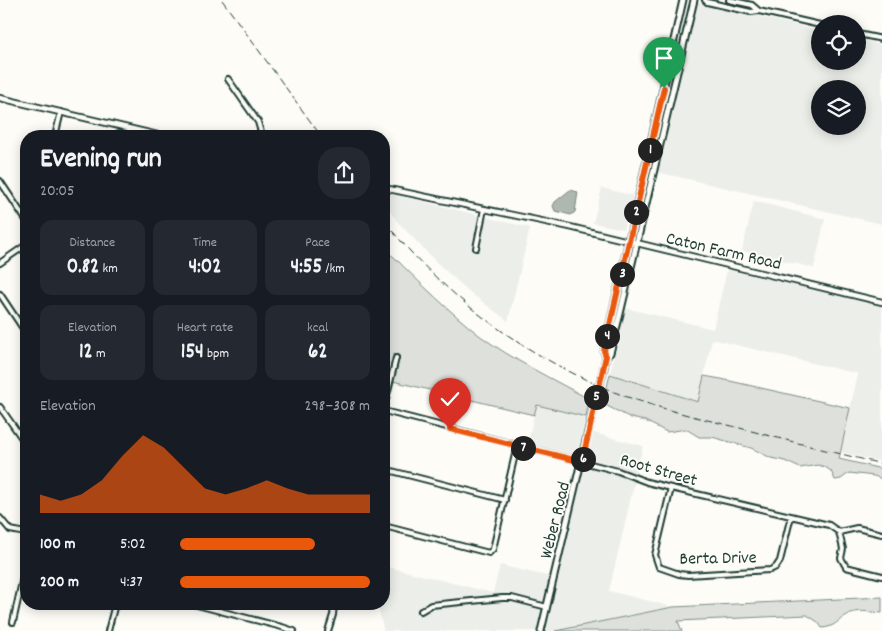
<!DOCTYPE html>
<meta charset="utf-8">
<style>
body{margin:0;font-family:Dekko,sans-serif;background:#242831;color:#f1f3f6;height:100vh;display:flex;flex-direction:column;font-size:19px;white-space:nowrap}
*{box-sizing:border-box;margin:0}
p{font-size:16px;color:#9ea1a6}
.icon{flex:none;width:28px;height:28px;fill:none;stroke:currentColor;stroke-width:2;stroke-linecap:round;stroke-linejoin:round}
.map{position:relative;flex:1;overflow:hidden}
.side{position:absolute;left:20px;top:130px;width:370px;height:480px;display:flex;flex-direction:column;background:#171b24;border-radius:20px;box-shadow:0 2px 12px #0003}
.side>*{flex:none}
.tools{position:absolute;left:811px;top:15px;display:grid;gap:10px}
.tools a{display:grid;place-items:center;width:55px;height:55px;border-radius:50%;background:#171b24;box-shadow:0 2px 12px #0003;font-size:25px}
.pin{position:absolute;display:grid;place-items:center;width:42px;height:42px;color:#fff;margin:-51px -21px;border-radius:50% 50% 50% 0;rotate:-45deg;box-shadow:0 0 5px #0007}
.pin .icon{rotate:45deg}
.km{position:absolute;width:25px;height:25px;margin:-12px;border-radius:50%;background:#222;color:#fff;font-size:14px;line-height:25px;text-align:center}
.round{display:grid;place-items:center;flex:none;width:52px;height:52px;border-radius:20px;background:#242831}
.overview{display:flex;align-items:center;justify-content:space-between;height:85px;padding:0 20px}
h1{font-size:28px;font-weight:700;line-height:38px}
.stats{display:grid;grid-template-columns:repeat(3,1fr);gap:8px;height:85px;padding:5px 20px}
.stats div{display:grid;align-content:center;border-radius:12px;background:#242831;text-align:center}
.stats b{font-size:21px;font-weight:700}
.stats small{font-size:14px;font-weight:400}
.stats p{font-size:14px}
.chart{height:140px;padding:10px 20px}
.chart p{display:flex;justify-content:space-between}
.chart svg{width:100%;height:90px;margin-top:5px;fill:#ea580c;opacity:.7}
ul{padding:0 20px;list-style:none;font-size:16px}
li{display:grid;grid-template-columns:80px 60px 1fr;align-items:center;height:38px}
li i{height:12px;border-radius:6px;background:#ea580c}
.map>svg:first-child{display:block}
.built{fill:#eceee9;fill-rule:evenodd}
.green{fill:#dde0db;stroke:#7e8e88}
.water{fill:#aeb8b1;stroke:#75877f}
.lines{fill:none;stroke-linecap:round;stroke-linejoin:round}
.minor-casing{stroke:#1f3d34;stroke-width:8}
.tertiary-casing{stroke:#1f3d34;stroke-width:8}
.secondary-casing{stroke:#1f3d34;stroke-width:9}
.minor{stroke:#fdfcf7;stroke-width:4}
.tertiary{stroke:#fdfcf7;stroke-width:4.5}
.secondary{stroke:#fdfcf7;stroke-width:5}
.rail{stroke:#1f3d34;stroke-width:1;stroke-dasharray:8 4;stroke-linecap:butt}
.secondary-bridge-casing{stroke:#1f3d34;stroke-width:9;stroke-linecap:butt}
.secondary-bridge{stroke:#fdfcf7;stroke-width:5}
.route-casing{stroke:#fff;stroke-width:10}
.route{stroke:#ea580c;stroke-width:6}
.labels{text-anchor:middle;stroke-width:4;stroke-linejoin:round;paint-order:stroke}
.street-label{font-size:18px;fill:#1f3d34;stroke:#fdfcf7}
</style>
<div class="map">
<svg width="882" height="631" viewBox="0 0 882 631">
<rect width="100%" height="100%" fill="#fdfcf7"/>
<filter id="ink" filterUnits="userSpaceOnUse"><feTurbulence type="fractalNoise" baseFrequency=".02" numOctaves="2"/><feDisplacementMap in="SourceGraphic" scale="10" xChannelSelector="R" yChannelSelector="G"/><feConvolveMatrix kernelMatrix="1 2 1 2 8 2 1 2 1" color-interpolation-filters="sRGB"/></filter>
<g filter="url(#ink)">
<!-- built -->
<path class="built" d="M698 2 820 31V61H858V39L882 45V224L657 172ZM820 89H858V126H820Z
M602 188 634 196 623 229 593 223Z
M384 192 530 228 508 321 472 294 437 263 397 221 384 203Z
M754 201 825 219 814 268 742 251Z
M727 270 882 305V462L840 452 858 374 712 339 698 402 610 374 625 308 713 329Z
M536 405 590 418 581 460 527 447Z
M590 432 643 446 609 591 673 607 554 631H384L377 604H384V566L493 593 500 565 555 578Z"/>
<!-- green -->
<path class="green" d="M384 250 394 257C421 284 449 311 479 335 513 360 552 379 589 399L586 417 537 405 534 415 384 379Z
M610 374 698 402 704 376 721 379 850 408 839 459 882 469V479L874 476 849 473 841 479 835 480 831 471 825 467 818 465 800 468 785 461 771 458 751 448 712 437H699L686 429 667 432 645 421 631 418 603 404Z
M882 597V613C871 612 856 609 847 615 837 621 835 627 822 628L818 622 807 615 678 621 682 631H555L673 607Z"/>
<!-- water -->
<path class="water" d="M570 190 578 192 575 212 571 215 555 211 553 206 555 202Z"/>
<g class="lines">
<defs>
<path id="minor" d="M705 0 707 2 751 12 759 11 820 25
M729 0 752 5 759 11
M858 34 882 39
M228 79 258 122 262 136
M55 136 61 112
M127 136 129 129
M0 181 26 220
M476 248 484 209
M0 263 26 245
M0 294 26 333
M0 407 26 444
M384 407 396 358
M384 411 618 471 647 482 671 488 829 525 839 532
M384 469 505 500
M671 488 655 555 659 567 679 574 688 575 770 570 776 567 780 561 791 516
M0 518 10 530 26 533
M384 526 489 553 493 549 517 446
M839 532 843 549 841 558 846 567 882 576
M839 532 857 528 882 534
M193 604 282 627 294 631
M421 611 431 605 502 598H512L547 607
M13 622 26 564
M108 631 115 604
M328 631 333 615 334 604"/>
<path id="tertiary" d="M0 98 162 136
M384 188 570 227 882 302"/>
<path id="secondary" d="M606 356 610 353 620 314 694 0
M604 367 606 356 604 351 683 0
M541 631 594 407"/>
</defs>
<!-- minor casing -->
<use href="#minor" class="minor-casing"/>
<!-- tertiary casing -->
<use href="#tertiary" class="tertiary-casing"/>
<!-- secondary casing -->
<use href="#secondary" class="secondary-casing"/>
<!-- minor -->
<use href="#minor" class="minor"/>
<!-- tertiary -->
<use href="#tertiary" class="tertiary"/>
<!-- secondary -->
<use href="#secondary" class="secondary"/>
<!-- rail -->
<path class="rail" d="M222 0 321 136
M384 221C447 299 529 359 622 395 658 408 695 417 732 426 782 439 832 452 882 464"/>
<defs>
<path id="secondary-bridge" d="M594 407 604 367"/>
</defs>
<!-- secondary-bridge casing -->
<use href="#secondary-bridge" class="secondary-bridge-casing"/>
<!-- secondary-bridge -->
<use href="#secondary-bridge" class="secondary-bridge"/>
</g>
</g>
<g class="lines" filter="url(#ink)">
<defs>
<path id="route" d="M450 429 582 462 606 356 604 351 664 88"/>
</defs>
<!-- route casing -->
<use href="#route" class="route-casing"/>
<!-- route -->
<use href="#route" class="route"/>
</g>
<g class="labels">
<!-- street labels -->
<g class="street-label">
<text transform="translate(724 250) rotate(13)" y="6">Caton Farm Road</text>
<text transform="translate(659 469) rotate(16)" y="6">Root Street</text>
<text transform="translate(554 520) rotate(-76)" y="6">Weber Road</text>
<text transform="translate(718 557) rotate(-1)" y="6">Berta Drive</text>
</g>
</g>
</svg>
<div class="tools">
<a><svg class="icon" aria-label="locate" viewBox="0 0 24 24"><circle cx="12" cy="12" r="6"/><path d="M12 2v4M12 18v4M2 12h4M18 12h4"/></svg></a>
<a><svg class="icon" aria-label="layers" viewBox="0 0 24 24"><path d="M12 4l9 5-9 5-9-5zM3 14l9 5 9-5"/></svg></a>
</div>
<div class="pin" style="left:664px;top:88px;background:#1e9e55"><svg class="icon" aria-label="arrive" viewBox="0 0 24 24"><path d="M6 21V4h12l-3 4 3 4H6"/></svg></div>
<div class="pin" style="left:450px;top:429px;background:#d93025"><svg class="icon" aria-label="check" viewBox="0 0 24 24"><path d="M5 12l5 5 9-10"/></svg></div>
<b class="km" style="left:650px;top:150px">1</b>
<b class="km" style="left:636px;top:212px">2</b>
<b class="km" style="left:622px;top:274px">3</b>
<b class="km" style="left:607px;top:336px">4</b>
<b class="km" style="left:596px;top:397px">5</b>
<b class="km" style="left:583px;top:459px">6</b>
<b class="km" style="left:523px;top:448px">7</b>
<section class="side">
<div class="overview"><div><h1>Evening run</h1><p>20:05</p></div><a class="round"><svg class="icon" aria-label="share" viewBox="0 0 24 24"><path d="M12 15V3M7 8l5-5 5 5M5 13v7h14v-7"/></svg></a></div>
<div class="stats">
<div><p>Distance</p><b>0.82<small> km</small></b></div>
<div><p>Time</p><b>4:02</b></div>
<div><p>Pace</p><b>4:55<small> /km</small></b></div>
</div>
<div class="stats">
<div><p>Elevation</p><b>12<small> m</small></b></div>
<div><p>Heart rate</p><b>154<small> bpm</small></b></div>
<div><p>kcal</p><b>62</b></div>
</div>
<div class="chart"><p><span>Elevation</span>298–308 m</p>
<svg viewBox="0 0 160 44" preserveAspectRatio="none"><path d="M0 44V35L10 38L20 35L30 28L40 16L50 6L60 12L70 22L80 32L90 35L100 32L110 28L120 32L130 35L140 35L150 35L160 35V44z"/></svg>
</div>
<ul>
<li><b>100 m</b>5:02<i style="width:71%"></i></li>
<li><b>200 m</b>4:37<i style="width:100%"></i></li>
</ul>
</section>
</div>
